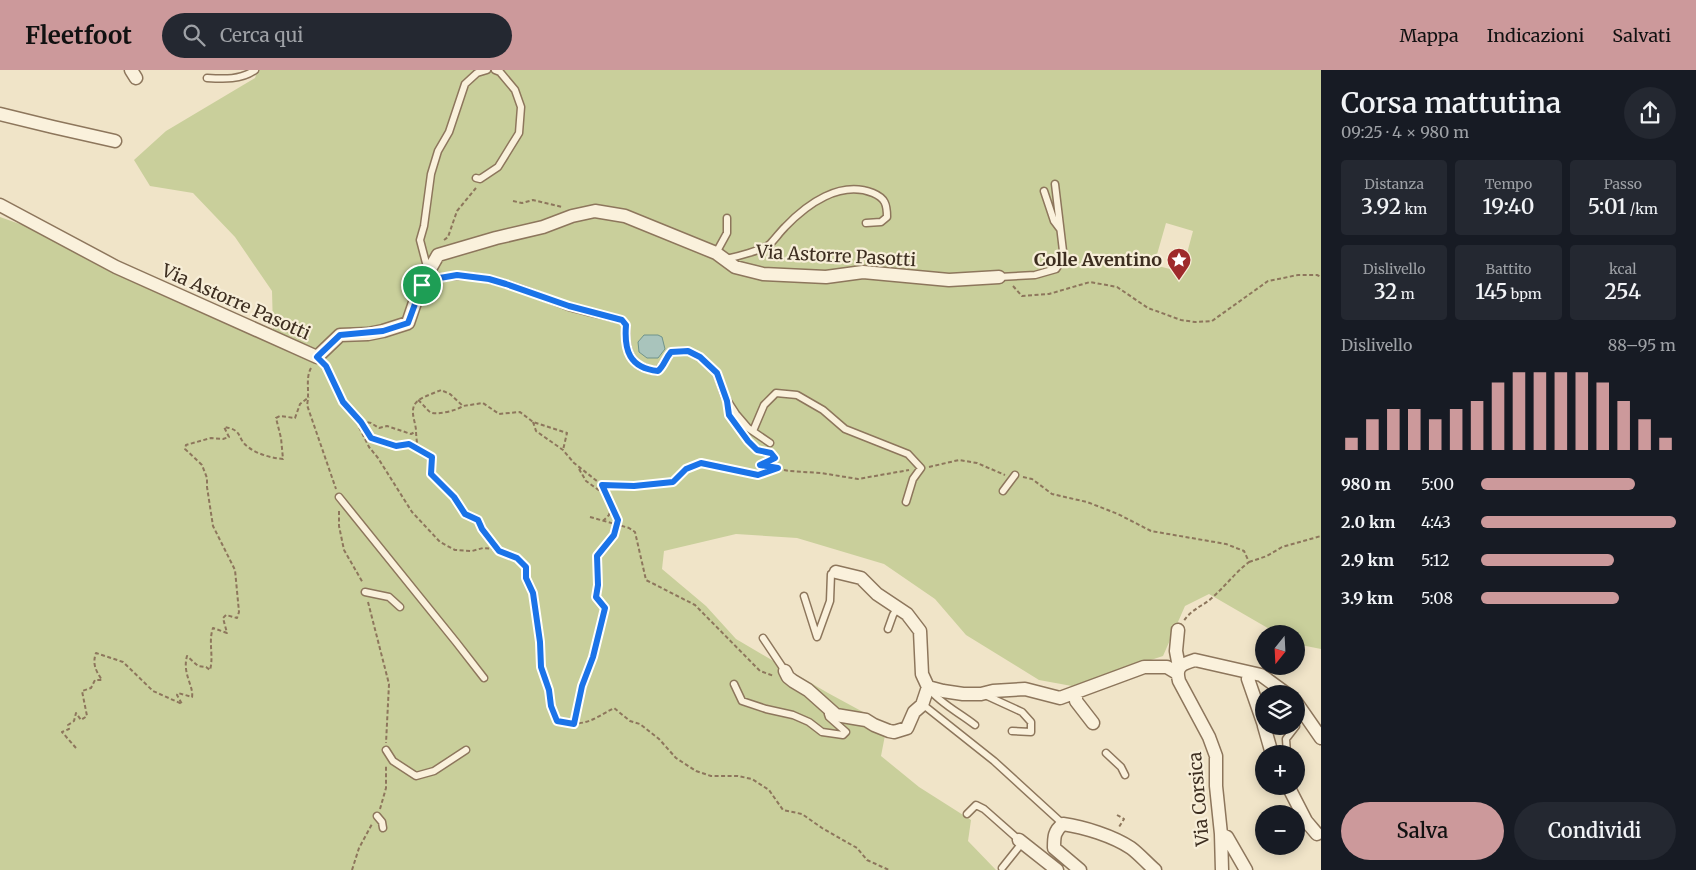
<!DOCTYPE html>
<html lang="it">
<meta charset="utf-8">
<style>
body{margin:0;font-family:Merriweather,serif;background:#242831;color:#f1f3f6;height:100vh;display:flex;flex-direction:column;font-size:19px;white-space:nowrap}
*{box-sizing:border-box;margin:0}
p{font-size:16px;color:#9ea1a6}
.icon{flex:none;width:28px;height:28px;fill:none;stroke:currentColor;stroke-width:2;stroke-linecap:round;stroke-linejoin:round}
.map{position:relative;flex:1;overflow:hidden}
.drawer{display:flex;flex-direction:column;background:#171b24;width:375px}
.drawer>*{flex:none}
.needle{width:32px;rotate:198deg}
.controls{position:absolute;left:1255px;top:555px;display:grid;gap:10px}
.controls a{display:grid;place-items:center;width:50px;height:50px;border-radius:50%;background:#171b24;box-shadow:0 2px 12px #0003;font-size:25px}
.pin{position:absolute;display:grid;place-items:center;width:42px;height:42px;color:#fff;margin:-21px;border:2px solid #fff;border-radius:50%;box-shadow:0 1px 5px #0007}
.round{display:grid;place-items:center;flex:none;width:52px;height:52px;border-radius:26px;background:#242831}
.summary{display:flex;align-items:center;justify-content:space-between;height:85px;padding:0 20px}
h1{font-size:28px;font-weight:600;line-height:38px}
.figures{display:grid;grid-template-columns:repeat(3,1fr);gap:8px;height:85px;padding:5px 20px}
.figures div{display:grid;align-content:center;border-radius:5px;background:#242831;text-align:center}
.figures b{font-size:21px;font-weight:600}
.figures small{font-size:14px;font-weight:400}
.figures p{font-size:14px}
.chart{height:140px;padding:10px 20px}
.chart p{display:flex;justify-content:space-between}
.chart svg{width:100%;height:90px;margin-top:5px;stroke:#cc999b;stroke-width:6}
.button{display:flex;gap:10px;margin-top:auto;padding:10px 20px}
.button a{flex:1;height:58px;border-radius:30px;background:#cc999b;color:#111;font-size:20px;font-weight:600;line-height:58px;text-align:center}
.button a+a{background:#242831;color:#f1f3f6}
ul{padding:0 20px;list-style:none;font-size:16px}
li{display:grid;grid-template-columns:80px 60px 1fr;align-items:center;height:38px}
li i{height:12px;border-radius:6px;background:#cc999b}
header{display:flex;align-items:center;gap:30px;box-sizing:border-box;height:70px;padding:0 25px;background:#cc999b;color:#111}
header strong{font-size:24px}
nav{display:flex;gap:28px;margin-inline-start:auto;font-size:18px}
.search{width:350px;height:45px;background:#242831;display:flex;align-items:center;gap:12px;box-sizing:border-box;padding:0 18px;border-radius:28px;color:#9ea1a6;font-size:19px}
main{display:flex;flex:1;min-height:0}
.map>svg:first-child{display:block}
.green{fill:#c9cf9b;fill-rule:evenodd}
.water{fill:#a9c4bc;stroke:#6f938a}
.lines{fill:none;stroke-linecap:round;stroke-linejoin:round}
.lane-casing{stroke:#8d765c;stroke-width:9}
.street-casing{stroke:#8d765c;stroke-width:15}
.path{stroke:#8d765c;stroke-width:2;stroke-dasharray:4 2.5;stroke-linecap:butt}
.lane{stroke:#faf1dc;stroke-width:6}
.street{stroke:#faf1dc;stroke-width:12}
.route-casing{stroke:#fff;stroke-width:10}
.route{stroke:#1a73e8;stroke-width:6}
.labels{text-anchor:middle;stroke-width:4.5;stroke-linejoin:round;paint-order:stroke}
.street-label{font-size:18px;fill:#3d2e20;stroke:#f7eed8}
.poi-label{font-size:18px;font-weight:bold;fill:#3d2e20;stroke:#f7eed8;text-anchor:end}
</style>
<header>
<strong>Fleetfoot</strong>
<div class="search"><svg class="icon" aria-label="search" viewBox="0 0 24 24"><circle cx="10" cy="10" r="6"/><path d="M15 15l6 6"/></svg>Cerca qui</div>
<nav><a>Mappa</a><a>Indicazioni</a><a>Salvati</a></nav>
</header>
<main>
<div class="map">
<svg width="1321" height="800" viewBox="0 0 1321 800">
<rect width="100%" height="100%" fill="#f0e4c8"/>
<!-- green -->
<path class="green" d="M258 0H1321V579L1296 574V564H1278L1209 524 1185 536 1163 586 1072 616 1039 610 966 565 935 529 884 494 797 468 736 464 664 481 662 499 706 536 736 569 828 623 887 655 881 686 919 717 971 750 968 771 996 800H0V147L70 172 179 224 273 259 272 221 235 167 193 123 150 116 134 90 166 61 255 8ZM1166 153 1193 161 1182 202 1154 195Z"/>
<!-- water -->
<path class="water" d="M644 265H658L662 267 665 279 658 288H647L639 282 638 272Z"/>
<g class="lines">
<defs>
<path id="lane" d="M207 8C224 9 241 10 255 0
M476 108 480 109 498 97 519 63 521 37 515 20 500 2 495 0
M1044 121 1054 151 1060 159
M716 183 727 163V148
M726 189C735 187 763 180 770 174 775 169 780 162 785 157 807 134 840 110 873 123 885 128 887 134 887 147L881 152 866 153
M430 200 426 193 420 170 424 156 431 104 438 81 449 62 465 14 477 3 487 0
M999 207 1035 205 1056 199 1061 191 1063 181 1055 114
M425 213C470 192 527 222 569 237 586 242 604 245 622 250L626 255C625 280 629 298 657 301 664 296 665 289 671 282L687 281 700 287 717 303 725 327 736 344 748 358 770 373
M753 361 764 335 776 323 797 325 823 340 845 359 908 384 921 398 913 409 906 432
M1003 421 1015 405
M339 427 456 572 484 608
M365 522 389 527 400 537
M804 526 817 567 830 531 831 504 836 502
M888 559 893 545 898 537
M763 568 785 601
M734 614 742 631 766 639 793 645 809 652 822 662 843 665 846 662 829 647 828 644
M929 619C941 634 960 643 975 655
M985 625 1022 642 1031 652V662L1012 661
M926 637 994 691 1063 754
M386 680 393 691 416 706 434 701 466 680
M1106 683 1121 697 1125 705
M1287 684 1286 669 1296 656
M967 744 976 735 984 739 1019 770
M377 746 382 752 383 758
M1002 798 1022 773"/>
<path id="street" d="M131 0 136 8
M0 44 53 57 115 71
M0 135 116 197 317 287 340 265 368 264 383 261 408 253 421 215 438 185 496 168 543 157 572 146 595 141 625 146 716 183 735 197 763 204 826 207 863 202 949 210 999 207
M836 502 861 508 877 524 907 544 920 561 922 604 928 617 943 621 963 624H981L993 621 1025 619 1060 628 1144 597H1167L1177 603
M1178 560 1176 581 1179 597
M785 601 788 607 793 611 808 620 836 645 866 650 874 655 889 661 894 662 907 658 914 642 922 635 928 617
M1250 603 1248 609 1264 655
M1076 623V631L1093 653
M1296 632 1321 668
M1264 656 1272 684
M1288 716 1306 751 1317 764
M1221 764 1227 767 1246 800
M1019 770 1057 800
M1080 800 1054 778C1054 767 1054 761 1063 754 1084 757 1113 766 1131 778 1139 784 1147 793 1155 800
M1222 800 1221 764 1216 716V686L1209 667 1179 611C1175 596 1182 594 1195 590L1261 605 1287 624"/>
</defs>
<!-- lane casing -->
<use href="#lane" class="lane-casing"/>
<!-- street casing -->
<use href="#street" class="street-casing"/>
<!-- path -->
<path class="path" d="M513 131 522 133 533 130 562 137
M444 170 448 167 457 141 476 118
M898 193 901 189 908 186
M1013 216 1022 226 1049 224 1090 212 1117 217 1148 238 1181 250 1195 252 1212 251 1268 211 1298 205H1317L1321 207
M325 294 343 332 361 352 371 368 395 376 409 375 432 387 431 403 454 427 465 444 478 450 482 459 499 481 517 488 526 497V508L533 523 540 573 541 597 549 619 551 636 557 651C585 657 590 651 614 638L630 651 640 654 659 669 676 688 696 701 711 706H738L752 709 769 720 783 740 802 744 822 758 857 778 867 790 889 800
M311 298C305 309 310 322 307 335L336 419
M418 330C423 334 426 339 430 342 436 346 458 340 463 336
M359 351V357L369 377 378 388 412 442 440 472 455 480 472 481 483 478 496 479
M361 351 371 353 379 358 387 356 411 364 415 362
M533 352 536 361 563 380 574 393 602 415 608 416H634L673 412 686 399 701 393 758 405 776 399
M746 368 757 380 771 383 775 388 760 395 789 401 821 403 858 409 909 400
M418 379C417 373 416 366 416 360 415 349 408 338 419 330 425 326 434 323 441 320L450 324 463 336 483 333 499 344 520 342 533 352 567 363 563 380
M929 397 959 390 977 393 1005 405
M579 399 586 411 607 426
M1023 407 1032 409 1052 424 1087 432 1118 444 1151 461 1226 474 1244 481 1249 492C1236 502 1226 515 1214 526 1203 537 1193 537 1183 552
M339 441V456L344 480 363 513
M590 447 629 458 635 462 646 510 695 535 760 601 774 606
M603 451 609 445 611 437
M1249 492 1267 486 1282 477 1321 466
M368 532 389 614 386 673
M574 655 582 616 593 587 605 538 597 527 598 515 597 487 614 465 618 450 602 415
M76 678 62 662 69 659 68 655 74 651 76 643 81 650 87 646 82 621 91 618 95 610H102C96 601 92 594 96 583L123 592 153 621 182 634 177 625 178 623 192 627C194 616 182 604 187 586L198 596 206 597 210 600C214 586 208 572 213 558L227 563 223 548 226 545 237 548 239 542 235 500 213 456 207 417V408L202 395 185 379 186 375 211 368 223 369 229 367 224 357C244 360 236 368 248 377 257 384 271 388 283 389L281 368 276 348 280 346 295 348 300 334 309 327
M380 739 386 718V695
M1117 745 1124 749 1119 757
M352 800 359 778 372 754"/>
<!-- lane -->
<use href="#lane" class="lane"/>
<!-- street -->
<use href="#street" class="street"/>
</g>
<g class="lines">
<defs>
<path id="route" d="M457 205 489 209 506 214 569 236 622 250 626 255C624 280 629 298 658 301 664 296 665 289 671 282L688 281 700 287 717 303 727 331 729 345 748 371 757 380 771 383 775 388 760 395 778 398 758 405 701 393 686 399 673 412 634 416 602 415 618 450 614 465 597 486 598 515 596 527 605 538 593 587 582 616 574 654 557 651 551 636 549 620 541 597 540 572 533 523 526 508V497L517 488 499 481 482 459 478 450 465 444 454 427 431 404 432 387 409 374 396 376 371 368 361 352 343 332 326 296 317 287 340 265 383 261 408 253 422 215 434 209Z"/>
</defs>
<!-- route casing -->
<use href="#route" class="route-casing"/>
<!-- route -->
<use href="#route" class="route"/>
</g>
<!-- icons -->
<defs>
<symbol id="sight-pin" viewBox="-11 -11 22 30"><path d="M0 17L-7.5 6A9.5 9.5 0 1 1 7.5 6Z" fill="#9e2a2b" stroke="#f7eed8"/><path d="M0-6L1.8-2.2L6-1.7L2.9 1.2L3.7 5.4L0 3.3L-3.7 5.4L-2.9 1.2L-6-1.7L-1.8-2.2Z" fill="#fff"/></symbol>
</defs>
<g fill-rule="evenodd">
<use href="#sight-pin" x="1165" y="176" width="28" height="38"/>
</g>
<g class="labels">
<!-- street labels -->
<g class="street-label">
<text transform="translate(836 186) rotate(3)" y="6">Via Astorre Pasotti</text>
<text transform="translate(236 232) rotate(24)" y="6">Via Astorre Pasotti</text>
<text transform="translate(1199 729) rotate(-95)" y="6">Via Corsica</text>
</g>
<!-- poi labels -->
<g class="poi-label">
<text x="1162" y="196">Colle Aventino</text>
</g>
</g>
</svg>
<div class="controls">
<a><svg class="needle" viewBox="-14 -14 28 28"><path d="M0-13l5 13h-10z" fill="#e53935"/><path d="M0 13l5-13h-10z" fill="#9ea1a6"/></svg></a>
<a><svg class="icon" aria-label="layers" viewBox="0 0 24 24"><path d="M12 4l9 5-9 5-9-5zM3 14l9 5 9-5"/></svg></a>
<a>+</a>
<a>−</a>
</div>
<div class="pin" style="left:422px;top:215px;background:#1e9e55"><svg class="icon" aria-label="arrive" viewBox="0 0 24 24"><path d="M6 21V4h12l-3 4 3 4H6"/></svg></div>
</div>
<section class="drawer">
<div class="summary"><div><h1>Corsa mattutina</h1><p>09:25 · 4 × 980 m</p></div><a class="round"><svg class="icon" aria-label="share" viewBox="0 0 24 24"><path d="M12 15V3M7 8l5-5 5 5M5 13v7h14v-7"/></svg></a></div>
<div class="figures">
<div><p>Distanza</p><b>3.92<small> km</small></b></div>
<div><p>Tempo</p><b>19:40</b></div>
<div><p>Passo</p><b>5:01<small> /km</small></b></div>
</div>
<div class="figures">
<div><p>Dislivello</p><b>32<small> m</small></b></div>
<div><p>Battito</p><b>145<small> bpm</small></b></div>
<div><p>kcal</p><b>254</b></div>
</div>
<div class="chart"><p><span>Dislivello</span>88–95 m</p>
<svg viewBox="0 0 160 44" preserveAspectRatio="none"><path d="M5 44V38M15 44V29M25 44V24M35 44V24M45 44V29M55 44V24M65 44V20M75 44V11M85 44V6M95 44V6M105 44V6M115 44V6M125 44V11M135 44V20M145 44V29M155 44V38"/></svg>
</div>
<ul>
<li><b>980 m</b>5:00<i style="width:79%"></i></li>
<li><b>2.0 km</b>4:43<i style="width:100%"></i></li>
<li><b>2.9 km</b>5:12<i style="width:68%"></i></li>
<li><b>3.9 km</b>5:08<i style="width:71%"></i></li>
</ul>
<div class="button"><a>Salva</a><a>Condividi</a></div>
</section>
</main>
